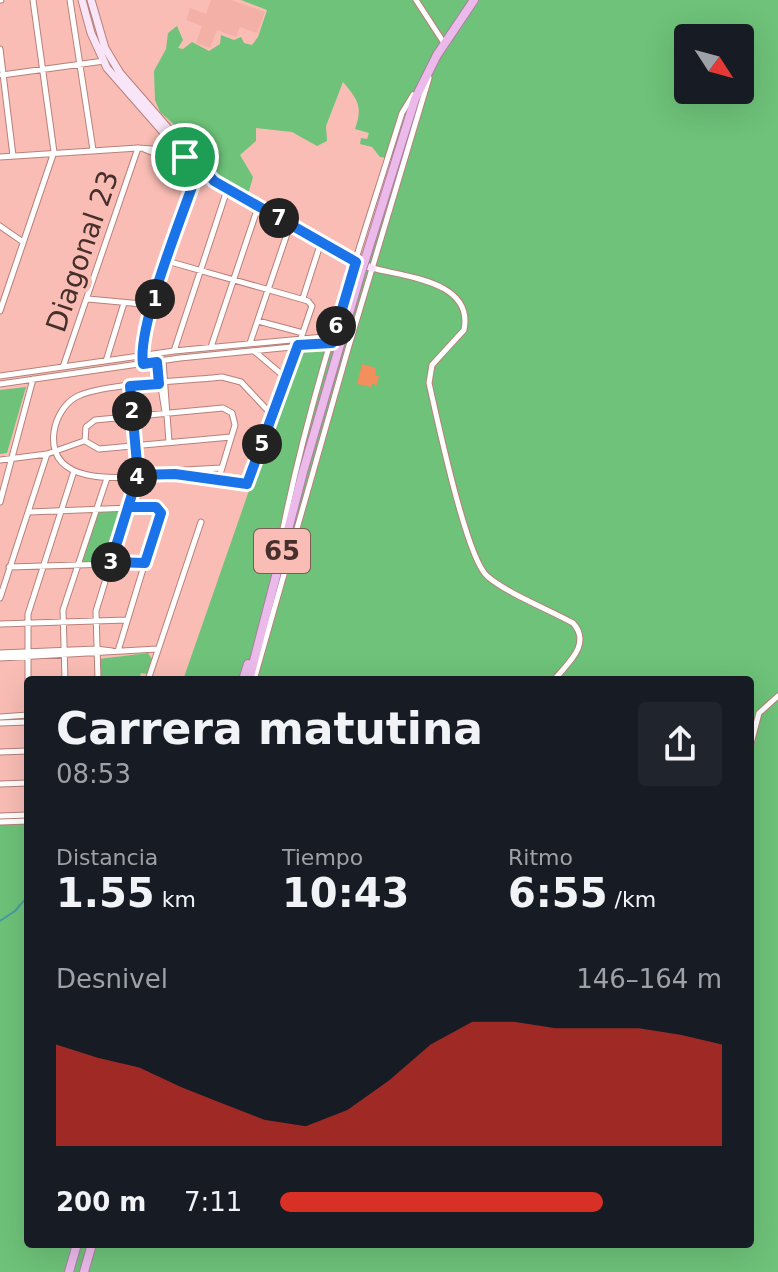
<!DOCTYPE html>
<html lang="es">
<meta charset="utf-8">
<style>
body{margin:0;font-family:"DejaVu Sans",sans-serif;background:#20242c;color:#f1f3f6;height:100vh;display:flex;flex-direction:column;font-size:30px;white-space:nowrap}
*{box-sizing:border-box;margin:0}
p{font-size:26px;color:#9ea1a6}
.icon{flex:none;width:44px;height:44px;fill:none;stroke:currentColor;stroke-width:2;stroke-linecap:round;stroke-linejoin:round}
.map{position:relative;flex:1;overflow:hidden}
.side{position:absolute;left:24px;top:676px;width:730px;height:572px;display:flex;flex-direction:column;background:#171b24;border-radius:8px;box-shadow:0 8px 32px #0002}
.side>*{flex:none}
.needle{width:52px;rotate:126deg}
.controls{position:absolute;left:674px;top:24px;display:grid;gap:16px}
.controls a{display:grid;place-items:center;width:80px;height:80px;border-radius:8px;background:#171b24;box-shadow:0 8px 32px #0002;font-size:40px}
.pin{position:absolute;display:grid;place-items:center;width:68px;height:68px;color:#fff;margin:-34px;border:4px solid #fff;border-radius:50%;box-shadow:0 2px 8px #0007}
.km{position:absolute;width:40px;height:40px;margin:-20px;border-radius:50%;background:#222;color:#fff;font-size:22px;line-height:40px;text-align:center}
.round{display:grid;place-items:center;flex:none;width:84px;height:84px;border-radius:8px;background:#20242c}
.headline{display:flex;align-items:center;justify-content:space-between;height:136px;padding:0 32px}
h1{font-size:44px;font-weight:700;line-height:60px}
.stats{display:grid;grid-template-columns:repeat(3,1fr);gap:12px;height:136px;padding:8px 32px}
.stats div{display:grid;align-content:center}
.stats b{font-size:40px;font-weight:700}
.stats small{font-size:22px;font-weight:400}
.stats p{font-size:22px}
.chart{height:224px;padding:16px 32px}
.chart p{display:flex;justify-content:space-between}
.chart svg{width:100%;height:144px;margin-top:8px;fill:#d93025;opacity:.7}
ul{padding:0 32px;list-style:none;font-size:26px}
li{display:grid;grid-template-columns:128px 96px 1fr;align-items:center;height:60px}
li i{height:20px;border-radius:10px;background:#d93025}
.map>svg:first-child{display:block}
.built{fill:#f3b0a7}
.green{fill:#6ec279;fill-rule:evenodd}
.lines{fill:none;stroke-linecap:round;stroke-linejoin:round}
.stream{stroke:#4b9ba4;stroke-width:2}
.building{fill:#f28f5c}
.minor-casing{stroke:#b88079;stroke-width:7}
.secondary-casing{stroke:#b88079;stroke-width:9}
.trunk-casing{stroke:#ae7ea4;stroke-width:10}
.minor{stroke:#fff;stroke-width:5}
.secondary{stroke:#f8e5f7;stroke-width:7}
.trunk{stroke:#ebbaea;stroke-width:8}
.trunk-bridge-casing{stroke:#ae7ea4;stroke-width:10;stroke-linecap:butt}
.trunk-bridge{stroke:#ebbaea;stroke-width:8}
.route-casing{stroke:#fff;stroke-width:16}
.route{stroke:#1a73e8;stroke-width:10}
.labels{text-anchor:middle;stroke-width:8;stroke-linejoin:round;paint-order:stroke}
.shield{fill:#f9bdb5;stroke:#7c5a55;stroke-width:2}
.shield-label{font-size:26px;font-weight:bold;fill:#472f2c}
.street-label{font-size:28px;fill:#472f2c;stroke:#f9bdb5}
</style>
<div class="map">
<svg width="778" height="1272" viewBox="0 0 778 1272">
<rect width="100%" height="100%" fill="#f9bdb5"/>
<!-- built -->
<path class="built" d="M211 0H231L265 12 257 33 240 27 236 37 217 30 210 48 196 43 202 26 186 20 190 8 206 14Z"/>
<!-- green -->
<path class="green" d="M241 0H778V1272H0V819L28 818V1244H750V680H183L298 350 339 347 393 159 380 157 372 147 360 144 361 138 367 139 369 133 355 129C363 106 358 100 343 82L326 126 327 141 317 146 292 132 256 128V141L240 155 253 177 249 191 245 193 209 169 178 128 160 112 155 100 154 71 166 49 168 33 177 26 183 40 178 48 183 49 192 42 209 51 220 44 221 35 234 40 241 37 244 43 252 45 258 37 267 10ZM688 38H740V90H688Z
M26 387 7 453 0 454V390Z
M126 509 109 561 80 563 99 510Z
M148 653 152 659 148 674 141 673 139 680H100L99 659Z"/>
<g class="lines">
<!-- stream -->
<path class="stream" d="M0 921 15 911 28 896"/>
</g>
<!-- building -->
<path class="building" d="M362 364 376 368 375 375 379 376 377 385 372 384 371 387 357 384Z"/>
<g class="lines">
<defs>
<path id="minor" d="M0 0H1
M70 0 93 150
M416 0 444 43
M0 49 13 156
M2 75 104 61
M144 149 186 166
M0 157 138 148 153 149 183 160
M0 226 23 242
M167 261 308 301 312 306 301 338
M372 268C405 277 474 281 464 330L432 365 429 383C437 418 466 557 487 576 508 594 548 609 573 623 592 644 568 663 554 680
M303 298 321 242
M88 299 153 305
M0 311 54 152 33 0
M258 321 303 333
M250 343 290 225
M211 347 258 207
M174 351 227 190
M254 351 286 378
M142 356 153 305 197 173
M106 361 124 303
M163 361 169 442
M157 362 165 412
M63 367 138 148
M0 376 174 351 334 336
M0 384 180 358 332 343
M85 441 86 427 95 420 223 408 232 413 235 425 218 481
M85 441 99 449 231 437
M0 460 47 454 84 441
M221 468 185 470 175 474C140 475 46 494 54 432 56 418 64 404 76 397 102 383 189 381 222 377L241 382 272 415
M175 474 247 484 298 345
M0 502 33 379
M29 512 156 507 161 510 118 651
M279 549C307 401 357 257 402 113L413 95
M9 567 145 563
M0 598 47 454
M0 624 127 620
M0 653 96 649 112 651
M0 658 157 649
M65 680 63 610 107 478
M98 680 96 611 138 475 130 386
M148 680 201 522
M254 680 348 349 429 78
M650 680H659
M28 706V614L74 471
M0 717 28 715
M0 723 28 722
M750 747 759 713 778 696
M0 752 28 751
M0 784 28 783
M0 816 28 815
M0 822 28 821"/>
<path id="secondary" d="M82 0 91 33 107 68 185 157
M91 0 105 48 120 73 212 179
M193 157 183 160 193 171 356 262 372 268"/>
<path id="trunk" d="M365 260 415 99 437 55 474 0
M243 680 248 664
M249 680 303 472 362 269
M69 1272 77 1244
M84 1272 92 1244"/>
</defs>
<!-- minor casing -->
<use href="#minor" class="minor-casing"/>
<!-- secondary casing -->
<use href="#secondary" class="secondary-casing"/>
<!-- trunk casing -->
<use href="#trunk" class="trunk-casing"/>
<!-- minor -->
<use href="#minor" class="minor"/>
<!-- secondary -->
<use href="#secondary" class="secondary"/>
<!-- trunk -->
<use href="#trunk" class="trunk"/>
<defs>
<path id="trunk-bridge" d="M362 269 365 260"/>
</defs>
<!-- trunk-bridge casing -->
<use href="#trunk-bridge" class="trunk-bridge-casing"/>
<!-- trunk-bridge -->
<use href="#trunk-bridge" class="trunk-bridge"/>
</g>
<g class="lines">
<defs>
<path id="route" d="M185 157 184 164 197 173C183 214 137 326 143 364L157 362 159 384 130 386 138 475 111 562 145 563 161 513 156 507H128L138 475 175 474 247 484 298 345 332 343 356 262 214 181 193 157H185"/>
</defs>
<!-- route casing -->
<use href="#route" class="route-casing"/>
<!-- route -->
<use href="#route" class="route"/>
</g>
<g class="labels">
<!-- shield labels -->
<rect class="shield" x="254" y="529" width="56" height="44" rx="6"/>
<g class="shield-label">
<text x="282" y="560">65</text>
</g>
<!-- street labels -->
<g class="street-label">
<text transform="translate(82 251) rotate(-71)" y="10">Diagonal 23</text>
</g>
</g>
</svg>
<div class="controls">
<a><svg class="needle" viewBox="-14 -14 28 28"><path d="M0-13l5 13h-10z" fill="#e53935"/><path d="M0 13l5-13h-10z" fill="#9ea1a6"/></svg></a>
</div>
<div class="pin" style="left:185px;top:157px;background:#1e9e55"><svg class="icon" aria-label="arrive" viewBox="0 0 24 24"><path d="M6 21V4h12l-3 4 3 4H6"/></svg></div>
<b class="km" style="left:155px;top:299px">1</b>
<b class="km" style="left:132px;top:411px">2</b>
<b class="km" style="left:111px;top:562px">3</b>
<b class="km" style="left:137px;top:477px">4</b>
<b class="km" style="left:262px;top:444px">5</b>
<b class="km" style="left:336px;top:326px">6</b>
<b class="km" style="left:279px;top:218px">7</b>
<section class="side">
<div class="headline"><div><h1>Carrera matutina</h1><p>08:53</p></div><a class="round"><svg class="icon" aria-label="share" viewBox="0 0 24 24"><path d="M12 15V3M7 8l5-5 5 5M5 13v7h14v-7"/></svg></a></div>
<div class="stats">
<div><p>Distancia</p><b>1.55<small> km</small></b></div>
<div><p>Tiempo</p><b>10:43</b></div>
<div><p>Ritmo</p><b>6:55<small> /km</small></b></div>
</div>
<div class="chart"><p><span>Desnivel</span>146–164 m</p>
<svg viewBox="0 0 160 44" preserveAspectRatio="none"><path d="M0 44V13L10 17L20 20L30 26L40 31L50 36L60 38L70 33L80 24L90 13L100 6L110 6L120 8L130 8L140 8L150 10L160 13V44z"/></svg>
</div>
<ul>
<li><b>200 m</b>7:11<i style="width:73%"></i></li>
</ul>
</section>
</div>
